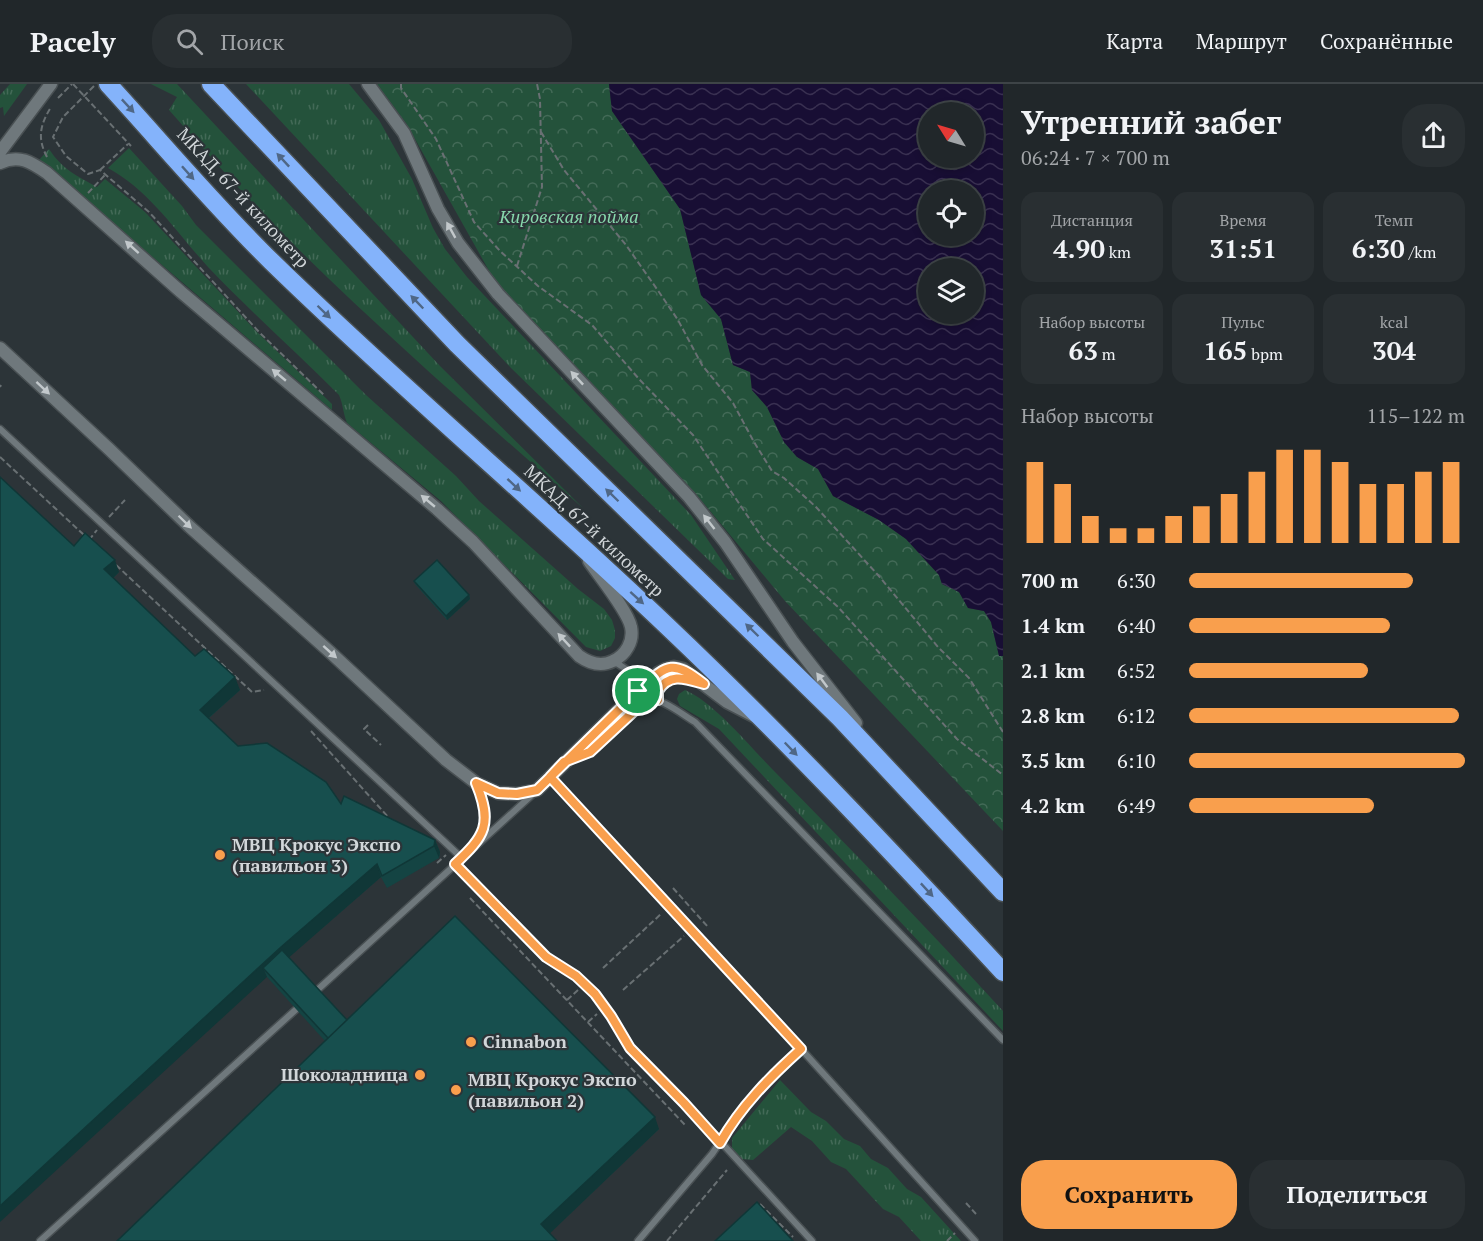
<!DOCTYPE html>
<html lang="ru">
<meta charset="utf-8">
<style>
body{margin:0;font-family:"PT Serif",serif;background:#292f32;color:#f1f3f6;height:100vh;display:flex;flex-direction:column;font-size:22px;white-space:nowrap}
*{box-sizing:border-box;margin:0}
p{font-size:20px;color:#a2a5a8}
.icon{flex:none;width:33px;height:33px;fill:none;stroke:currentColor;stroke-width:2;stroke-linecap:round;stroke-linejoin:round}
.map{position:relative;flex:1;overflow:hidden}
.sheet{display:flex;flex-direction:column;background:#21272a;width:480px}
.sheet>*{flex:none}
.needle{width:39px;rotate:307deg}
.controls{position:absolute;left:918px;top:18px;display:grid;gap:12px}
.controls a{display:grid;place-items:center;width:66px;height:66px;border-radius:50%;background:#21272a;box-shadow:0 3px 9px #0003,0 0 0 2px #3e4447;font-size:30px}
.pin{position:absolute;display:grid;place-items:center;width:51px;height:51px;color:#fff;margin:-26px;border:3px solid #fff;border-radius:50%;box-shadow:0 2px 6px #0007}
.round{display:grid;place-items:center;flex:none;width:63px;height:63px;border-radius:24px;background:#292f32}
.overview{display:flex;align-items:center;justify-content:space-between;height:102px;padding:0 18px}
h1{font-size:33px;font-weight:600;line-height:45px}
.stats{display:grid;grid-template-columns:repeat(3,1fr);gap:9px;height:102px;padding:6px 18px}
.stats div{display:grid;align-content:center;border-radius:15px;background:#292f32;text-align:center}
.stats b{font-size:26px;font-weight:600}
.stats small{font-size:16px;font-weight:400}
.stats p{font-size:16px}
.chart{height:168px;padding:12px 18px}
.chart p{display:flex;justify-content:space-between}
.chart svg{width:100%;height:108px;margin-top:6px;stroke:#f99f4d;stroke-width:6}
.cta{display:flex;gap:12px;margin-top:auto;padding:12px 18px}
.cta a{flex:1;height:69px;border-radius:24px;background:#f99f4d;color:#111;font-size:24px;font-weight:600;line-height:69px;text-align:center}
.cta a+a{background:#292f32;color:#f1f3f6}
ul{padding:0 18px;list-style:none;font-size:20px}
li{display:grid;grid-template-columns:96px 72px 1fr;align-items:center;height:45px}
li i{height:15px;border-radius:8px;background:#f99f4d}
header{display:flex;align-items:center;gap:36px;box-sizing:border-box;height:84px;padding:0 30px;background:#21272a;border-bottom:2px solid #3e4447}
header strong{font-size:28px}
nav{display:flex;gap:33px;margin-inline-start:auto;font-size:21px}
.search{width:420px;height:54px;background:#292f32;display:flex;align-items:center;gap:15px;box-sizing:border-box;padding:0 21px;border-radius:24px;color:#a2a5a8;font-size:22px}
main{display:flex;flex:1;min-height:0}
.map>svg:first-child{display:block}
.grass{fill:url(#grass-tufts)}
.forest{fill:url(#forest-crowns)}
.water{fill:url(#water-waves);fill-rule:evenodd}
.lines{fill:none;stroke-linecap:round;stroke-linejoin:round}
.lane-casing{stroke:#495053;stroke-width:9}
.street-casing{stroke:#495053;stroke-width:15}
.highway-casing{stroke:#495053;stroke-width:21}
.path{stroke:#697073;stroke-width:2;stroke-dasharray:6 3;stroke-linecap:butt}
.lane{stroke:#6f787c;stroke-width:6}
.street{stroke:#6f787c;stroke-width:12}
.highway{stroke:#84b3fb;stroke-width:18}
.path-bridge{stroke:#697073;stroke-width:2;stroke-dasharray:6 3;stroke-linecap:butt}
.wall{fill:#144443}
.shaded-wall{fill:#103737}
.building{fill:#174f4e;stroke:#103737;stroke-width:1.5}
.oneway{fill:#4f6786}
.oneway2{fill:#c2c8cb}
.route-casing{stroke:#fff;stroke-width:12}
.route{stroke:#f99f4d;stroke-width:8}
.poi-dot{fill:#f99f4d;stroke:#2c3438;stroke-width:2}
.labels{text-anchor:middle;stroke-width:4.5;stroke-linejoin:round;paint-order:stroke}
.street-label{font-size:18px;fill:#d1d6d9;stroke:#2c3438}
.park-label{font-size:18px;font-style:italic;fill:#87d8ac;stroke:#2c3438}
.poi-label{font-size:18px;font-weight:bold;fill:#d1d6d9;stroke:#2c3438;text-anchor:start}
</style>
<header>
<strong>Pacely</strong>
<div class="search"><svg class="icon" aria-label="search" viewBox="0 0 24 24"><circle cx="10" cy="10" r="6"/><path d="M15 15l6 6"/></svg>Поиск</div>
<nav><a>Карта</a><a>Маршрут</a><a>Сохранённые</a></nav>
</header>
<main>
<div class="map">
<svg width="1003" height="1157" viewBox="0 0 1003 1157">
<defs>
<pattern id="grass-tufts" width="24" height="20" patternUnits="userSpaceOnUse" patternTransform="scale(1.5)"><rect width="24" height="20" fill="#24523b"/><path d="M3 7l-1-3M5 7V3M7 7l1-3M15 17l-1-3M17 17v-4M19 17l1-3" fill="none" stroke="#436a57"/></pattern>
<pattern id="forest-crowns" width="20" height="18" patternUnits="userSpaceOnUse" patternTransform="scale(1.5)"><rect width="20" height="18" fill="#24523b"/><path d="M2 6a3 3 0 1 1 6 0M12 15a3 3 0 1 1 6 0" fill="none" stroke="#436a57"/></pattern>
<pattern id="water-waves" width="16" height="10" patternUnits="userSpaceOnUse" patternTransform="scale(1.5)"><rect width="16" height="10" fill="#180e34"/><path d="M0 5q4-4 8 0t8 0" fill="none" stroke="#393051"/></pattern>
</defs>
<rect width="100%" height="100%" fill="#2c3438"/>
<!-- grass -->
<path class="grass" d="M10 0H27L4 32 3 23 0 24V11Z
M151 0H177L440 282 584 425C484 337 384 250 289 156 247 115 208 70 169 26L177 13Z
M246 0H349L379 36 412 95 433 144 445 165 467 193 691 431 735 496 728 495 511 284Z
M129 64 182 122 196 141 366 311 456 392 479 417 578 505 604 525 612 536 615 546V554L611 562 600 567 586 563 441 417 347 339C343 329 343 320 339 311 296 268 250 227 208 183 177 149 149 106 108 84Z
M49 65C62 85 77 92 97 103L105 95 145 128 257 248 332 320V326L39 76Z
M685 606C714 618 752 665 776 689 853 767 929 846 1003 927V947L719 645 680 622 677 615 679 610Z
M780 996 811 1028 826 1037 844 1055 860 1062 871 1075 888 1084 907 1105 921 1113 961 1157H921L899 1133 883 1125 846 1085 831 1078 812 1057 791 1043 753 1076 741 1075 732 1066V1054Z"/>
<!-- forest -->
<path class="forest" d="M377 0H609L612 27 680 125 701 210 721 235 733 281 750 288 752 306 767 323 784 358 797 373 818 385 833 412 879 436 906 455 939 491 942 500 959 508 968 524 984 527 991 538 999 571 1003 572V747L785 517 696 410 528 234 492 192 406 39Z"/>
<!-- water -->
<path class="water" d="M609 0H1003V572H999L991 538 984 527 968 524 959 508 942 500 939 491 906 455 879 436 833 412 818 385 797 373 784 358 767 323 752 306 750 288 733 281 721 235 701 211 680 125 612 27ZM928 28H974V74H928ZM928 106H974V152H928ZM928 184H974V230H928Z"/>
<g class="lines">
<defs>
<path id="lane" d="M0 345 462 774
M613 577C625 584 638 591 638 606
M658 616V607C667 592 679 593 693 597
M573 675 590 668 646 616C658 611 683 631 695 638L1003 956
M550 693 725 881 975 1157
M476 700C484 718 490 739 478 756
M455 780 546 873 576 892 595 910 611 932 630 964 685 1019 812 1157
M314 909 533 710
M40 1157 302 920
M638 1157 712 1070 741 1027 773 989 801 965"/>
<path id="street" d="M368 0 404 49 438 125 458 159 498 210 689 413 725 458 793 558 856 639
M0 68 51 0
M0 79C19 70 31 78 47 89L181 208 437 425 473 458 579 572C589 579 601 583 613 577 626 571 634 557 631 543 628 527 599 492 589 477
M0 264 109 365 190 443 330 568 446 676 476 699 498 709 517 710 537 706 638 607 658 589 666 585 674 583 683 585 727 618 754 632"/>
<path id="highway" d="M108 0C162 59 214 121 271 177 400 303 537 418 667 542 784 653 894 770 1003 888
M211 0 457 260 840 634 1003 808"/>
</defs>
<!-- lane casing -->
<use href="#lane" class="lane-casing"/>
<!-- street casing -->
<use href="#street" class="street-casing"/>
<!-- highway casing -->
<use href="#highway" class="highway-casing"/>
<!-- path -->
<path class="path" d="M401 0V4L436 55 474 138 500 167 538 202 592 241 639 295 693 351 763 455 838 523 957 655 1003 691
M94 2 63 33 53 53 66 72 88 90 100 86 149 128 260 249 324 311
M58 14 72 0
M541 48 564 86 626 161 659 208 678 236 702 281 733 319 754 358 772 387 784 394 816 423 878 491 938 563 969 594 1003 648
M47 73C37 54 40 41 51 23
M100 86 128 60
M88 109 105 91
M517 182 542 103 540 15 537 0
M0 303 1 301
M0 373 84 451
M109 433 125 416
M89 456 97 446
M116 481 252 608 264 606
M368 641 364 645 381 661
M311 647 389 734
M437 779 446 771
M673 804 708 843
M470 814 686 1042
M603 884 662 829
M623 906 684 852
M567 916 578 906
M588 938 597 930
M966 1119 976 1130
M760 1120 793 1153
M667 1157 727 1086
M947 1157 955 1149"/>
<!-- lane -->
<use href="#lane" class="lane"/>
<!-- street -->
<use href="#street" class="street"/>
<!-- highway -->
<use href="#highway" class="highway"/>
<!-- path-bridge -->
<path class="path-bridge" d="M73 0 131 62"/>
</g>
<!-- wall -->
<path class="wall" d="M74 462 119 488 113 494 195 572 240 606 209 634 238 662 341 720 435 756 440 768 439 774 387 804 381 793 289 873 347 936 659 1045 550 1149 325 957 267 893Z
M414 497 469 511 470 515 447 536 415 500Z"/>
<!-- shaded-wall -->
<path class="shaded-wall" d="M115 476 119 488 109 498 104 485Z
M469 511 470 515 447 536 446 532Z
M235 593 240 606 204 638 200 626Z
M629 597 630 600 622 606 621 603Z
M435 756 440 768 439 774 434 762Z
M377 780 381 793 286 876 263 884 267 893 0 1138V1122L281 863Z
M655 1033 659 1045 546 1153 541 1140Z"/>
<!-- building -->
<path class="building" d="M0 393 74 462 85 449 115 476 104 485 195 572 204 565 235 593 200 626 238 662 267 659 326 698 341 720 344 712 435 756 434 762 382 792 377 780 281 863 0 1122Z
M437 476 469 511 446 532 414 497Z
M624 590 629 597 621 603 616 597Z
M455 832 655 1033 541 1140 557 1157H117Z
M282 866 347 936 328 954 263 884Z
M757 1118 793 1157H715Z"/>
<!-- one-way arrows -->
<defs><path id="oneway-solid" d="M-6-.8H1V-3.2L6.5 0L1 3.2V.8H-6Z" transform="scale(1.5)"/></defs>
<g class="oneway">
<use href="#oneway-solid" transform="translate(128 22) rotate(47)"/>
<use href="#oneway-solid" transform="translate(283 76) rotate(-133)"/>
<use href="#oneway-solid" transform="translate(188 89) rotate(48)"/>
<use href="#oneway-solid" transform="translate(417 218) rotate(-134)"/>
<use href="#oneway-solid" transform="translate(324 228) rotate(44)"/>
<use href="#oneway-solid" transform="translate(514 401) rotate(43)"/>
<use href="#oneway-solid" transform="translate(612 411) rotate(-136)"/>
<use href="#oneway-solid" transform="translate(637 514) rotate(42)"/>
<use href="#oneway-solid" transform="translate(752 546) rotate(-136)"/>
<use href="#oneway-solid" transform="translate(791 665) rotate(46)"/>
<use href="#oneway-solid" transform="translate(927 806) rotate(47)"/>
</g>
<g class="oneway2">
<use href="#oneway-solid" transform="translate(451 146) rotate(-119)"/>
<use href="#oneway-solid" transform="translate(132 163) rotate(-138)"/>
<use href="#oneway-solid" transform="translate(279 291) rotate(-140)"/>
<use href="#oneway-solid" transform="translate(577 294) rotate(-133)"/>
<use href="#oneway-solid" transform="translate(43 304) rotate(43)"/>
<use href="#oneway-solid" transform="translate(428 417) rotate(-140)"/>
<use href="#oneway-solid" transform="translate(185 438) rotate(44)"/>
<use href="#oneway-solid" transform="translate(709 438) rotate(-128)"/>
<use href="#oneway-solid" transform="translate(564 556) rotate(-133)"/>
<use href="#oneway-solid" transform="translate(330 568) rotate(42)"/>
<use href="#oneway-solid" transform="translate(822 596) rotate(-127)"/>
</g>
<g class="lines">
<defs>
<path id="route" d="M638 607 537 706 517 710 498 709 476 699C493 740 485 752 455 780L546 873 576 892 595 910 611 932 630 964 684 1019 720 1059C741 1022 770 993 801 965L550 693 564 678 590 668 646 616 653 614 658 616V607C670 588 686 595 704 600 671 574 667 581 638 607"/>
</defs>
<!-- route casing -->
<use href="#route" class="route-casing"/>
<!-- route -->
<use href="#route" class="route"/>
</g>
<!-- markers -->
<g class="poi-dot">
<circle cx="220" cy="771" r="6"/>
<circle cx="471" cy="958" r="6"/>
<circle cx="420" cy="991" r="6"/>
<circle cx="456" cy="1006" r="6"/>
</g>
<g class="labels">
<!-- street labels -->
<g class="street-label">
<text transform="translate(243 114) rotate(47)" y="6">МКАД, 67-й километр</text>
<text transform="translate(594 447) rotate(43)" y="6">МКАД, 67-й километр</text>
</g>
<!-- park labels -->
<g class="park-label">
<text x="569" y="139">Кировская пойма</text>
</g>
<!-- poi labels -->
<g class="poi-label">
<text x="232" y="767">МВЦ Крокус Экспо<tspan x="232" dy="21">(павильон 3)</tspan></text>
<text x="483" y="964">Cinnabon</text>
<text x="408" y="997" text-anchor="end">Шоколадница</text>
<text x="468" y="1002">МВЦ Крокус Экспо<tspan x="468" dy="21">(павильон 2)</tspan></text>
</g>
</g>
</svg>
<div class="controls">
<a><svg class="needle" viewBox="-14 -14 28 28"><path d="M0-13l5 13h-10z" fill="#e53935"/><path d="M0 13l5-13h-10z" fill="#a2a5a8"/></svg></a>
<a><svg class="icon" aria-label="locate" viewBox="0 0 24 24"><circle cx="12" cy="12" r="6"/><path d="M12 2v4M12 18v4M2 12h4M18 12h4"/></svg></a>
<a><svg class="icon" aria-label="layers" viewBox="0 0 24 24"><path d="M12 4l9 5-9 5-9-5zM3 14l9 5 9-5"/></svg></a>
</div>
<div class="pin" style="left:638px;top:607px;background:#1e9e55"><svg class="icon" aria-label="arrive" viewBox="0 0 24 24"><path d="M6 21V4h12l-3 4 3 4H6"/></svg></div>
</div>
<section class="sheet">
<div class="overview"><div><h1>Утренний забег</h1><p>06:24 · 7 × 700 m</p></div><a class="round"><svg class="icon" aria-label="share" viewBox="0 0 24 24"><path d="M12 15V3M7 8l5-5 5 5M5 13v7h14v-7"/></svg></a></div>
<div class="stats">
<div><p>Дистанция</p><b>4.90<small> km</small></b></div>
<div><p>Время</p><b>31:51</b></div>
<div><p>Темп</p><b>6:30<small> /km</small></b></div>
</div>
<div class="stats">
<div><p>Набор высоты</p><b>63<small> m</small></b></div>
<div><p>Пульс</p><b>165<small> bpm</small></b></div>
<div><p>kcal</p><b>304</b></div>
</div>
<div class="chart"><p><span>Набор высоты</span>115–122 m</p>
<svg viewBox="0 0 160 44" preserveAspectRatio="none"><path d="M5 44V11M15 44V20M25 44V33M35 44V38M45 44V38M55 44V33M65 44V29M75 44V24M85 44V15M95 44V6M105 44V6M115 44V11M125 44V20M135 44V20M145 44V15M155 44V11"/></svg>
</div>
<ul>
<li><b>700 m</b>6:30<i style="width:81%"></i></li>
<li><b>1.4 km</b>6:40<i style="width:73%"></i></li>
<li><b>2.1 km</b>6:52<i style="width:65%"></i></li>
<li><b>2.8 km</b>6:12<i style="width:98%"></i></li>
<li><b>3.5 km</b>6:10<i style="width:100%"></i></li>
<li><b>4.2 km</b>6:49<i style="width:67%"></i></li>
</ul>
<div class="cta"><a>Сохранить</a><a>Поделиться</a></div>
</section>
</main>
